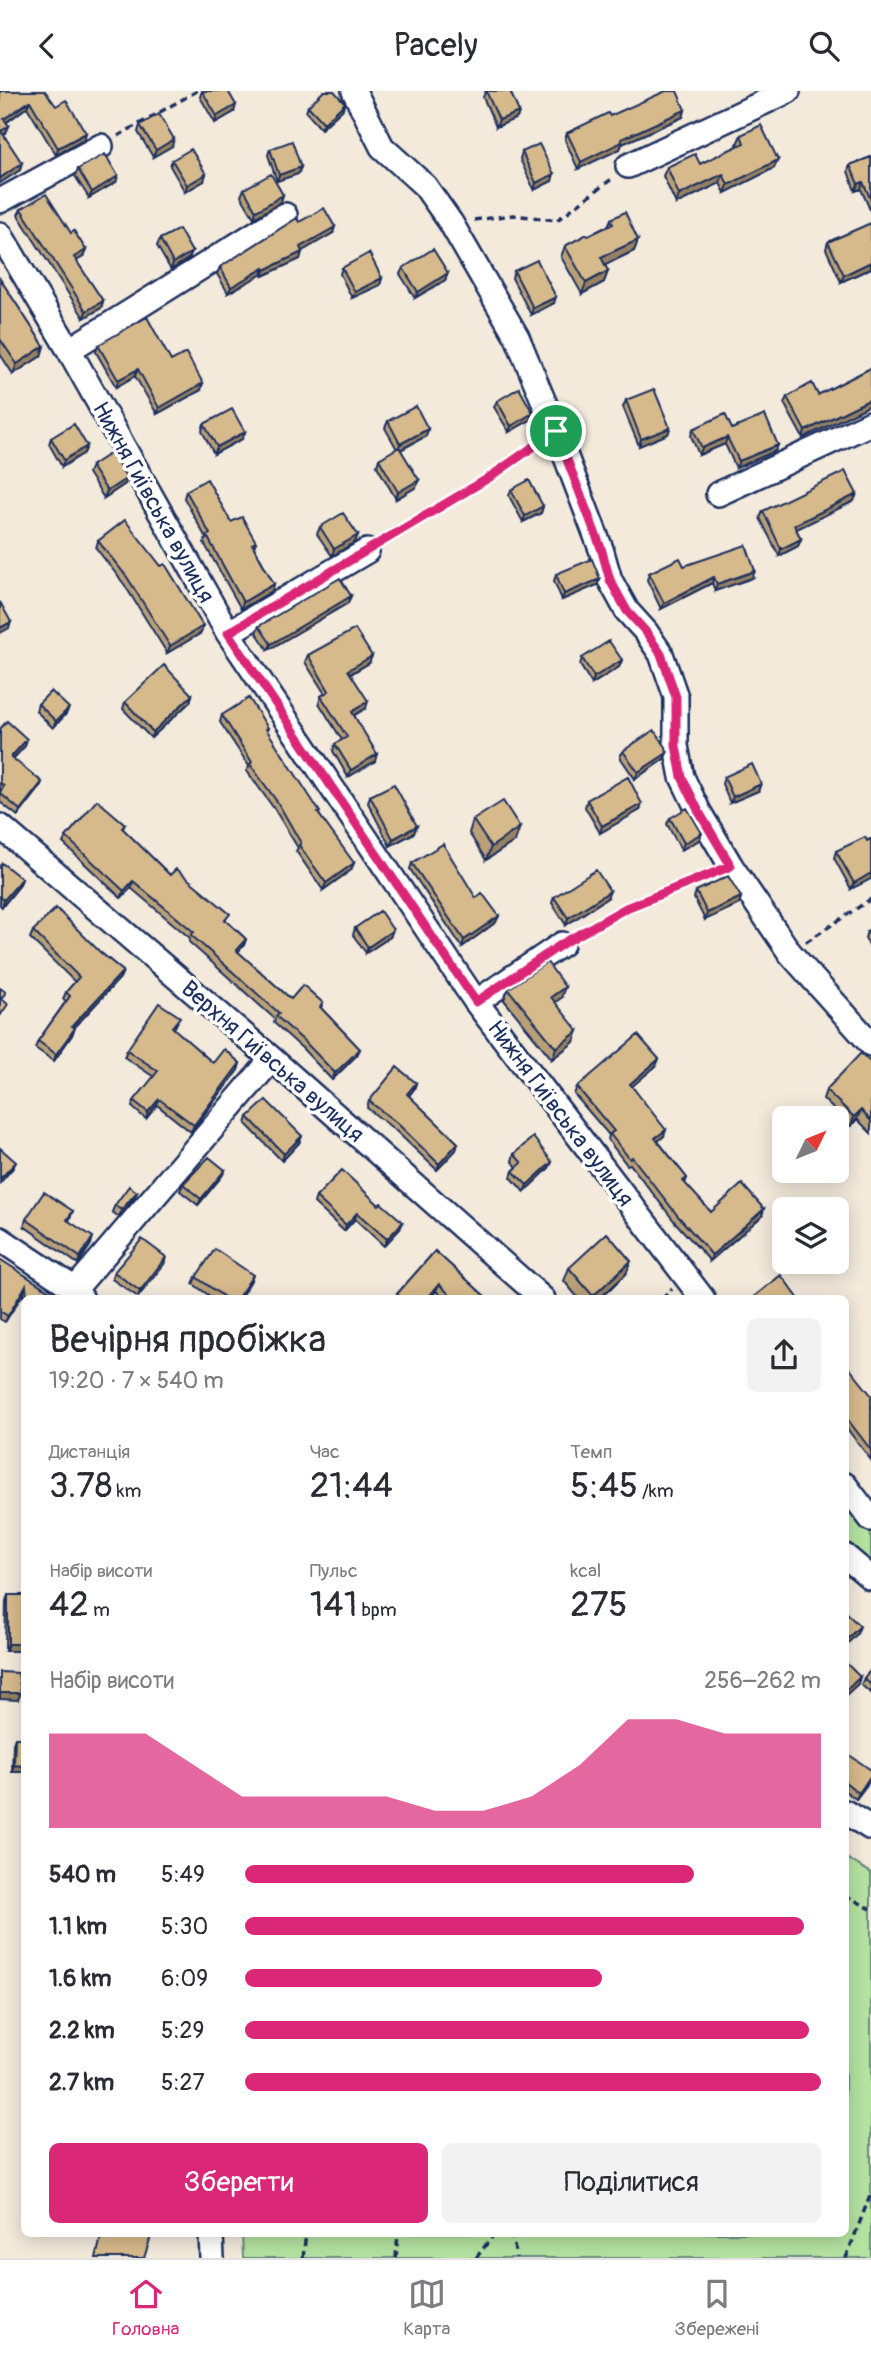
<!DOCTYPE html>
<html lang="uk">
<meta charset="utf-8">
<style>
body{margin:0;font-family:Pangolin,sans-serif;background:#f2f2f3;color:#2b2b33;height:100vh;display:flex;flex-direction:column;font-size:26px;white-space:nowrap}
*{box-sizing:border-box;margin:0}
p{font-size:23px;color:#7c7c81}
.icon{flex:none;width:38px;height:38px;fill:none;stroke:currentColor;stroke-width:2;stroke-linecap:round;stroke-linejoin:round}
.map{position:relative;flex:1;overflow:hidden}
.sheet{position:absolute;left:21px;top:1204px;width:828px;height:942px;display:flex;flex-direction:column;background:#fff;border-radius:10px;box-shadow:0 4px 18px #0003}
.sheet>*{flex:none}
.needle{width:46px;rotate:47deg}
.controls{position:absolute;left:772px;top:1015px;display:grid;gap:14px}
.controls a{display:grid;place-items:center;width:77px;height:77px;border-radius:10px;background:#fff;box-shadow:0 4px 18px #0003;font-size:35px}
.pin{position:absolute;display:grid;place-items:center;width:60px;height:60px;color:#fff;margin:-30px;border:4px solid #fff;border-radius:50%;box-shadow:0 2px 7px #0007}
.round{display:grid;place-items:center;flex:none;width:74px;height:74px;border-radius:10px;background:#f2f2f3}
.head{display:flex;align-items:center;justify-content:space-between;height:119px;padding:0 28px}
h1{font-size:38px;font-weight:600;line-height:52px}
.stats{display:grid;grid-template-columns:repeat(3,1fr);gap:10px;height:119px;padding:7px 28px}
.stats div{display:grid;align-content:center}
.stats b{font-size:35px;font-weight:600}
.stats small{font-size:19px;font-weight:400}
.stats p{font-size:19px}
.chart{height:196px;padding:14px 28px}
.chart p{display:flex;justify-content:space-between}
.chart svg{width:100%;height:126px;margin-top:7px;fill:#db2777;opacity:.7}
.cta{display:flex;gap:14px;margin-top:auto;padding:14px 28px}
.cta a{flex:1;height:80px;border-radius:10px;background:#db2777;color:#fff;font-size:28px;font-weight:600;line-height:80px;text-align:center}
.cta a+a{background:#f2f2f3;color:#2b2b33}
ul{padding:0 28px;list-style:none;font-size:23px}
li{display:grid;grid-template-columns:112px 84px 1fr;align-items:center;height:52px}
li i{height:18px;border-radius:9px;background:#db2777}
header{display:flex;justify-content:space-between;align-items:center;height:91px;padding:0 28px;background:#fff;font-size:32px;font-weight:600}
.menu{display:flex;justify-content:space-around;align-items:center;height:98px;border-top:2px solid #e1e1e2;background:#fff;font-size:19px;color:#7c7c81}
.menu a{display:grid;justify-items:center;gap:4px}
.menu .on{color:#db2777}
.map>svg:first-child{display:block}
.green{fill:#b4e2a1;stroke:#688880;stroke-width:2}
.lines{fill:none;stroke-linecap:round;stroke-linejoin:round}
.minor-casing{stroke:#1b2f5e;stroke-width:28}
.path{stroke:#1b2f5e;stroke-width:3.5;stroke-dasharray:7 5;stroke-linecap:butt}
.minor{stroke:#fff;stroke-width:23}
.wall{fill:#b9a078;stroke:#1b2f5e;stroke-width:2}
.shaded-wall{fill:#968262;stroke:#1b2f5e;stroke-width:2}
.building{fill:#d7ba8c;stroke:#1b2f5e;stroke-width:2}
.route-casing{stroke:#fff;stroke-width:14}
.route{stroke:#db2777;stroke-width:9}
.labels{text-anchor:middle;stroke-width:7;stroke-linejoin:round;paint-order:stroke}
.street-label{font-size:23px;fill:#1b2f5e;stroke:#fff}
</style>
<header><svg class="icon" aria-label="back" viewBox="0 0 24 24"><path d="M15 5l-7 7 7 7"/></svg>Pacely<svg class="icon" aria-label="search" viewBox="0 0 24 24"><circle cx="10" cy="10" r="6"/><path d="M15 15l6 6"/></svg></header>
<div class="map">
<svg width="871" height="2167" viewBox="0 0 871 2167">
<rect width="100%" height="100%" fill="#f3eadc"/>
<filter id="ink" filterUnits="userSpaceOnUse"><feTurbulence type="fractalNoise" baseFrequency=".0143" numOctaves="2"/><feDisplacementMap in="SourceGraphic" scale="14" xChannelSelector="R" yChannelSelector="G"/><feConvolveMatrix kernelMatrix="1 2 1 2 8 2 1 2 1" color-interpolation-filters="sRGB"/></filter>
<g filter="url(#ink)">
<!-- green -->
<path class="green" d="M845 1411 871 1444V1477L845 1455Z
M845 1766 871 1782V2167H243L242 2142H845Z"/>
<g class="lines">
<defs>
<path id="minor" d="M354 0 382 56 425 95 451 132 517 246 556 340 601 458 610 489 627 520 646 541 661 563 676 606V655L682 686 699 721 731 775 790 862 871 953
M628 75 788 0
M0 110 101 55
M0 143 69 259 228 542 476 911 703 1208
M69 259 285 124
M718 403 871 332
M228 542 367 460
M0 735 272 968 543 1208
M476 911 562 853
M0 1148 75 1198 82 1208
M75 1198 272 968
M845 1394 871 1428
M845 1465 871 1487
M845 1721 871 1737
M211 2142 212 2167"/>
</defs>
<!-- minor casing -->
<use href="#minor" class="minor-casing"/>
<!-- path -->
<path class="path" d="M118 45 197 0
M474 129 513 124 557 129 613 87
M384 450 487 388 540 351
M580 844 626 817 712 782
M806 851 871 808
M662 1208 672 1198
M845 1804 871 1818
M512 2142 516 2167
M303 2167 306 2142
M396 2167 398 2142
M476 2167 495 2142
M846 2167 871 2102"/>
<!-- minor -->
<use href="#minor" class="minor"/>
</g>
<!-- wall -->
<path class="wall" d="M0 0 56 15 84 49 56 64 27 16 6 32V42L4 44 20 79 0 92Z
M202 0 234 21 215 32 200 6Z
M486 0 519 21 517 27 496 36 483 6Z
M308 15 342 19 321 38 306 21Z
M685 19 683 26 622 53 620 58 578 78 565 49 567 42 610 25Z
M140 34 172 55 153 66 138 41Z
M741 44 774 77 725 102 720 92 676 113 663 85 667 76 700 73 738 55 737 53Z
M270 58 301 76 298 83 277 90 268 64Z
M522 61 552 90 534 99 520 68Z
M871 66V121L861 98 855 100 848 80 850 74Z
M172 69 204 90 185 101 170 75Z
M78 78 116 91 89 107 75 85Z
M244 98 281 111 254 127 241 105Z
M21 118 71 142 86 159 83 166 76 170 103 210 101 217 84 227 18 124Z
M611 128 638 149 634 160 605 174 608 180 604 191 582 203 561 166 565 155 608 135Z
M299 131 333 142 302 160 300 168 263 185 262 183 228 202 217 183 220 176Z
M871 132V177L841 191 826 158 828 151Z
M160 148 192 161 189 167 171 179 157 155Z
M342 177 382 187 380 194 352 207 340 183Z
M403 177 445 189 415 207 400 183Z
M514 180 554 212 531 224 512 187Z
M0 188 44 255 41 265 13 283 0 263Z
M98 254 171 270 201 299 157 323 135 285 116 296 96 261Z
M871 277 803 347 784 312 787 306 818 304Z
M626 309 670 337 668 343 639 355 623 316Z
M497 310 530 329 509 341 494 316Z
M388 330 428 338 426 345 401 359 416 396 396 408 377 375 379 368 397 358 385 337Z
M204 333 245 341 242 348 214 363 202 340Z
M693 338H732L778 354 775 360 736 377 725 353 699 364 691 345Z
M51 347 87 355 84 362 62 376 49 353Z
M91 375 125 393 104 407 88 382Z
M511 399 543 415 541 422 523 431 509 405Z
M186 400 231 431 256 451 254 456 274 493 272 500 241 518 204 452 206 447 184 407Z
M854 410 796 438 801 448 798 455 779 465 760 427 763 420Z
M320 436 355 451 332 465 317 443Z
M98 450 203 535 201 542 167 562 124 493 96 457Z
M684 475 752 487 715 500 712 492 661 518 647 489 649 482Z
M556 483 600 488 597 494 562 509 554 490Z
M348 512 268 559 256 541 259 535Z
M308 564 369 572 351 583 366 617 354 624 375 670 348 686 333 660 335 653 342 649 319 612 321 605 325 603 305 571Z
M582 567 622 569 619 576 592 593 580 574Z
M192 604 190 611 151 647 123 618 125 611Z
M38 613 66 623 53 637 36 620Z
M222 624 268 637 267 640 319 723 351 779 323 799 296 760 298 757 275 719 247 680 249 675 220 631Z
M0 638 25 655 13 668 42 691 39 698 18 725 0 711Z
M623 660 667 662 664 668 635 688 620 666Z
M724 686 758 700 730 712 722 693Z
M370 705 414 742 390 755 368 712Z
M587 709 640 719 600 742 585 716Z
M670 727 702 742 699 749 681 759 667 733Z
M473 729 515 750 486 769 469 742Z
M125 733 123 738 170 784 227 830 246 848 244 854 238 861 291 908 323 912 321 917 360 958 357 964 332 989 303 958 274 932 275 928 189 851 190 847 131 797 121 807 63 752 66 746Z
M871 748 851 798 834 767 836 760Z
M412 772 476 807 496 831 462 856 410 778Z
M0 775 22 788 19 795 2 816 0 814Z
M696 800 741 806 739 813 705 829 694 807Z
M554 806 607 807 566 834 552 812Z
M355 837 390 846 366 862 353 844Z
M871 838V858L865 847 867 840Z
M33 840 101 862 123 880 120 887 74 937 72 944 54 970 35 957 38 950 66 910 63 908 66 901 75 891 30 847Z
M508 898 561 907 555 911 574 951 552 968 504 909Z
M177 932 174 938 213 972H240L238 979 191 1041 157 1014 146 1028 132 1016 134 1010 154 986 124 966 127 959Z
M871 972V1042L857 1028 851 1035 823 1008 826 999Z
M656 975 632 995 664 1045 658 1050 687 1087 685 1093 711 1121 762 1125 710 1170 675 1131 630 1073 627 1074 608 1049 609 1044 574 1003 577 996Z
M416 992 414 998 409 1005 458 1052 456 1059 437 1079 395 1039 367 1017 369 1010Z
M248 1026 302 1045 299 1052 282 1070 246 1033Z
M514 1063 552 1071 549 1077 524 1101 511 1086 513 1080 517 1076 512 1070Z
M225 1079 222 1085 198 1114 180 1100 183 1093Z
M137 1101 134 1107 119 1126 112 1121 115 1114Z
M316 1106 400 1138 384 1155 355 1128 344 1140 314 1112Z
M73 1120 69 1130 91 1153 78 1173 24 1135 26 1128Z
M435 1160 488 1208H445L436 1200 430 1208H396L397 1203Z
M0 1169 62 1208H24V1210V1201L5 1231 0 1228Z
M164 1173 138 1206 112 1188 114 1181Z
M569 1177 626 1183 599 1208H579L564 1190Z
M253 1184 250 1191 239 1208H214L193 1193 196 1186Z
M845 1275 871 1304V1369L845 1335Z
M8 1504H24V1560H5L6 1510Z
M871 1579V1602L861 1594 864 1587Z
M15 1647H24L12 1681 13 1653Z
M845 1661 871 1688 856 1708 845 1700Z"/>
<!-- shaded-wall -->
<path class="shaded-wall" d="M30 10 27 16 1 35 4 28Z
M345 12 342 19 321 38 324 32Z
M236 14 234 21 215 32 217 25Z
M685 19 683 26 622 53 620 58 578 78 581 71 621 48Z
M519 21 517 27 496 36 499 29Z
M9 35 6 42 0 46 1 40Z
M86 42 84 49 56 64 58 57Z
M174 48 172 55 153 66 156 59Z
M778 69 774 77 725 102 728 94Z
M22 72 20 79 0 92V87Z
M301 76 298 83 277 90 279 84Z
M206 83 204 90 185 101 187 94Z
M554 83 552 90 534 99 536 92Z
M723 83 720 92 676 113 679 104Z
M118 85 116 91 89 107 92 101Z
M863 91 861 98 855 100 858 93Z
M283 104 281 111 254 127 256 120Z
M335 136 333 142 297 163 300 156Z
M638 149 634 160 597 177 601 166Z
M86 159 83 166 71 173 74 166Z
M192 161 189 167 171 179 173 172Z
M302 161 300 168 263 185 265 179Z
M871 171V177L841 191 844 184Z
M264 177 262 183 228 202 231 196Z
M608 180 604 191 582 203 586 192Z
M448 182 445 189 415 207 418 201Z
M382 187 380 194 352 207 355 201Z
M556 206 554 212 531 224 533 217Z
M103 210 101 217 84 227 86 220Z
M44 255 41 265 13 283 17 273Z
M138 278 135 285 116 296 118 289Z
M203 292 201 299 157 323 159 317Z
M871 308V314L803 347 805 340Z
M533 322 530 329 509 341 511 335Z
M670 337 668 343 639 355 641 348Z
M428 338 426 345 398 360 400 353Z
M245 341 242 348 214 363 217 356Z
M727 346 725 353 699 364 702 357Z
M778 354 775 360 736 377 739 370Z
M87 355 84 362 62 376 64 369Z
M127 387 125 393 104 407 107 400Z
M419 389 416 396 396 408 398 401Z
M857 403 854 410 791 441 794 434Z
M543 415 541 422 523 431 525 425Z
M358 444 355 451 332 465 334 458Z
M801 448 798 455 779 465 781 458Z
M755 480 752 487 715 500 717 493Z
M714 486 712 492 661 518 664 512Z
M600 488 597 494 562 509 564 503Z
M274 493 272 500 241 518 243 511Z
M351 505 348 512 268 559 271 553Z
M11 531 9 537 0 542V537Z
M203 535 201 542 167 562 170 555Z
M372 565 369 572 346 585 348 579Z
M622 569 619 576 592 593 594 586Z
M192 604 190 611 151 647 153 641Z
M368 610 366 617 350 627 352 621Z
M69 617 66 623 53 637 56 630Z
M27 648 25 655 8 673 11 666Z
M667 662 664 668 635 688 638 681Z
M377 663 375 670 348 686 351 679Z
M42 691 39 698 18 725 20 719Z
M761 693 758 700 730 712 733 706Z
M642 713 640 719 600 742 602 735Z
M417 735 414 742 390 755 393 748Z
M520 736 515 750 486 769 491 756Z
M702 742 699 749 681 759 684 752Z
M354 772 351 779 323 799 326 792Z
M871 782V788L851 798 854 792Z
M22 788 19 795 2 816 4 809Z
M133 790 131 797 121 807 124 800Z
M610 800 607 807 566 834 568 827Z
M741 806 739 813 705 829 707 822Z
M499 825 496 831 462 856 464 849Z
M393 839 390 846 366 862 368 856Z
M246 848 244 854 234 865 236 859Z
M123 880 120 887 69 942 72 935Z
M565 896 561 907 548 917 551 906Z
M75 937 72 944 54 970 56 963Z
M578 940 574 951 552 968 556 957Z
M360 958 357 964 332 989 335 982Z
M659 968 656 975 628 999 630 993Z
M240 972 238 979 191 1041 194 1034Z
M416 992 414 998 405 1010 407 1003Z
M159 1008 157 1014 146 1028 148 1021Z
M861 1019 857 1028 851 1035 854 1026Z
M666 1039 664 1045 653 1054 655 1047Z
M302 1045 299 1052 282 1070 284 1063Z
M458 1052 456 1059 437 1079 439 1073Z
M16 1071 13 1077 0 1092V1088Z
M552 1071 549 1077 524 1101 527 1094Z
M225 1079 222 1085 198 1114 201 1108Z
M137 1101 134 1107 119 1126 121 1119Z
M764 1118 762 1125 710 1170 712 1164Z
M357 1122 355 1128 344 1140 346 1134Z
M403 1131 400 1138 384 1155 387 1148Z
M93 1146 91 1153 78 1173 80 1166Z
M166 1166 164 1173 138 1206 140 1200Z
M631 1170 626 1183 599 1208H592L593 1205Z
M253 1184 250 1191 239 1208H237Z
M439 1193 436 1200 430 1208H427Z
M26 1194 24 1201 5 1231 8 1225Z
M860 1535 857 1543 845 1555V1550Z
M8 1553H24V1560H5Z
M860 1586 858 1593 845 1605V1600Z
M0 1602H21L18 1609 0 1608Z
M14 1674 24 1675V1681H12Z
M871 1684V1688L856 1708 859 1702Z"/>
<!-- building -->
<path class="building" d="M0 0H45L56 15 66 9 86 42 58 57 30 10 4 28 9 35 1 40 22 72 0 87Z
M202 0H228L236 14 217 25Z
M324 0H334L345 12 324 32 308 15Z
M486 0H510L519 21 499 29Z
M666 0H677L685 19 621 48 622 51 581 71 567 42 608 22 610 25Z
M159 23 174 48 156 59 140 34Z
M761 34 778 69 728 94 723 83 679 104 667 76 695 63 700 73 744 52 741 44Z
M292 50 301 76 279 84 270 58Z
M539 53 554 83 536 92 522 61Z
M191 58 206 83 187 94 172 69Z
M105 63 118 85 92 101 78 78Z
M871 66V109L863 91 858 93 850 74Z
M271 83 283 104 256 120 244 98Z
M46 103 71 142 74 140 86 159 74 166 103 210 86 220 21 118Z
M324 117 335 136 300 156 302 161 265 179 264 177 231 196 220 176 297 127 299 131Z
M625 121 638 149 601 166 608 180 586 192 565 155 587 143 588 145 613 133 611 128Z
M871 132V171L844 184 828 151Z
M179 138 192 161 173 172 160 148Z
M433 158 448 182 418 201 403 177Z
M369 162 382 187 355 201 342 177Z
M537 169 556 206 533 217 514 180Z
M0 188 44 255 17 273 0 248Z
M147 226 171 270 186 262 203 292 159 317 138 278 118 289 98 254Z
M871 277V308L805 340 787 306 812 292 818 304Z
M519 297 533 322 511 335 497 310Z
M654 298 670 337 641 348 626 309Z
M416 315 428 338 400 353 388 330Z
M232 318 245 341 217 356 204 333Z
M725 323 732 338 765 324 778 354 739 370 727 346 702 357 693 338Z
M74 333 87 355 64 369 51 347Z
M399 356 419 389 398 401 379 368Z
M111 362 127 387 107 400 91 375Z
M845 380 857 403 794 434 801 448 781 458 763 420Z
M207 388 231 431 242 426 256 451 252 453 274 493 243 511 207 445 210 443 186 400Z
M529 389 543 415 525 425 511 399Z
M343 422 358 444 334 458 320 436Z
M125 429 161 475 165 473 203 535 170 555 127 486 98 450Z
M746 454 755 480 717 493 714 486 664 512 649 482 680 467 684 475Z
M592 468 600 488 564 503 556 483Z
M340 487 351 505 271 553 259 535Z
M0 511 11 531 0 537Z
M355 538 372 565 348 579 368 610 352 621 377 663 351 679 335 653 347 646 321 605 329 600 308 564Z
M609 550 622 569 594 586 582 567Z
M164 574 192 604 153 641 125 611Z
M51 600 69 617 56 630 38 613Z
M249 607 268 637 266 638 320 721 318 722 354 772 326 792 299 754 301 752 278 712 250 673 252 671 222 624Z
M7 630 27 648 11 666 42 691 20 719 0 702 4 695 0 691V638Z
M654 639 666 656 667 662 638 681 623 660Z
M752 673 761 693 733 706 724 686Z
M628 686 642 713 602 735 587 709Z
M394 693 417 735 393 748 370 705Z
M97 709 125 733 122 737 170 784 176 778 230 823 225 829 246 848 236 859 291 908 303 894 323 912 320 916 360 958 335 982 305 951 276 925 279 922 191 844 194 841 133 790 124 800 66 746Z
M503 710 520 736 491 756 473 729Z
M687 717 702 742 684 752 670 727Z
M865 746 867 750 871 748V782L854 792 836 760Z
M443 753 476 807 482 802 499 825 464 849 412 772Z
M2 772 22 788 4 809 0 806V775Z
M596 779 610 800 568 827 554 806Z
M728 785 741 806 707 822 696 800Z
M56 817 101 862 123 880 72 935 75 937 56 963 38 950 70 905 66 901 79 886 33 840Z
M380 820 393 839 368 856 355 837Z
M871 838V847L867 840Z
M547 871 565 896 551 906 578 940 556 957 508 898Z
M0 897 6 901 1 908 8 913 0 925Z
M159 912 180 926 172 936 213 972 224 958 240 972 194 1034 159 1008 148 1021 134 1010 158 980 127 959Z
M638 944 659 968 630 993 666 1039 655 1047 687 1087 683 1090 711 1121 742 1093 764 1118 712 1164 678 1125 632 1066 630 1068 610 1043 614 1040 577 996Z
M861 962 871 972V1030L861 1019 854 1026 826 999Z
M397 976 416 992 407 1003 458 1052 439 1073 397 1032 369 1010Z
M266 1009 302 1045 284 1063 248 1026Z
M533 1046 552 1071 527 1094 513 1080 522 1072 514 1063Z
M0 1057 16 1071 0 1088Z
M209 1066 225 1079 201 1108 183 1093Z
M342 1079 379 1114 381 1112 403 1131 387 1148 357 1122 346 1134 316 1106Z
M129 1095 137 1101 121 1119 115 1114Z
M44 1101 73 1120 67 1129 93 1146 80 1166 26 1128Z
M607 1142 631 1170 593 1205 569 1177Z
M142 1148 166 1166 140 1200 114 1181Z
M215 1158 253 1184 237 1208H227L196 1186Z
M435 1160 488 1208H454L439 1193 427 1208H402L397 1203Z
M0 1169H1L62 1208H27L26 1194 8 1225 0 1220Z
M781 1184 799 1208H751Z
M847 1274 871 1304V1359L845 1325V1275Z
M8 1504H24V1553H8Z
M845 1521 860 1535 845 1550Z
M845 1571 860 1586 845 1600Z
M871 1579V1594L864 1587Z
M0 1581 18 1582 21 1602H0Z
M15 1647H24V1675L14 1674Z
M845 1661 871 1679V1684L859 1702 845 1691Z
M102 2142H152L144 2167H96Z"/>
</g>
<g class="lines" filter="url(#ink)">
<defs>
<path id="route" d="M556 340 601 457 610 489 627 520 646 541 661 563 676 606V655L682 686 699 721 731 775 626 817 562 853 476 911 228 542 487 388Z"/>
</defs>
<!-- route casing -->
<use href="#route" class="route-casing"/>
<!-- route -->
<use href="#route" class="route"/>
</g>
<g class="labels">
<!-- street labels -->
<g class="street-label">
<text transform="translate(154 411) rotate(61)" y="8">Нижня Гиївська вулиця</text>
<text transform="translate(273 970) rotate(41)" y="8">Верхня Гиївська вулиця</text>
<text transform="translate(561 1022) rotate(53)" y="8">Нижня Гиївська вулиця</text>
</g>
</g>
</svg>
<div class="controls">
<a><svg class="needle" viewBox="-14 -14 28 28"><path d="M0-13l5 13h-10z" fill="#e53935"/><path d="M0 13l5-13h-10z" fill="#7c7c81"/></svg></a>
<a><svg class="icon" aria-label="layers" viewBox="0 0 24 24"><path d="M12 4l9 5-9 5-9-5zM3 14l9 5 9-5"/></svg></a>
</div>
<div class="pin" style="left:556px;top:340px;background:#1e9e55"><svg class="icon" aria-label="arrive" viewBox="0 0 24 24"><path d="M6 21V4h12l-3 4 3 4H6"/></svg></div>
<section class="sheet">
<div class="head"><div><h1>Вечірня пробіжка</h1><p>19:20 · 7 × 540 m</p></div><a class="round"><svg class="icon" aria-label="share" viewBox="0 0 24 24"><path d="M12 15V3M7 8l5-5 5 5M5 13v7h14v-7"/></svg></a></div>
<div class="stats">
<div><p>Дистанція</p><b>3.78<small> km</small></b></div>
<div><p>Час</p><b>21:44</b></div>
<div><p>Темп</p><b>5:45<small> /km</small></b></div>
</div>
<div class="stats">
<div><p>Набір висоти</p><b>42<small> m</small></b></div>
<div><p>Пульс</p><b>141<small> bpm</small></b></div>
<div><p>kcal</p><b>275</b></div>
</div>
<div class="chart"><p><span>Набір висоти</span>256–262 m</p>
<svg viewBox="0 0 160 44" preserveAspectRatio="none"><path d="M0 44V11L10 11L20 11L30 22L40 33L50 33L60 33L70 33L80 38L90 38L100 33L110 22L120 6L130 6L140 11L150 11L160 11V44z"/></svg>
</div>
<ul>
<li><b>540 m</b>5:49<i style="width:78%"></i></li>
<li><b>1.1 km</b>5:30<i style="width:97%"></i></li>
<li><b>1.6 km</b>6:09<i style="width:62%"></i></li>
<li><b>2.2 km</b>5:29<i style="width:98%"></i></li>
<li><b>2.7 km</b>5:27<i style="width:100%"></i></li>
</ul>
<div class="cta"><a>Зберегти</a><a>Поділитися</a></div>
</section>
</div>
<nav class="menu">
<a class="on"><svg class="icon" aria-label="home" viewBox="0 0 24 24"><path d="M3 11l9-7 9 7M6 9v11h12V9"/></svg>Головна</a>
<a><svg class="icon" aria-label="map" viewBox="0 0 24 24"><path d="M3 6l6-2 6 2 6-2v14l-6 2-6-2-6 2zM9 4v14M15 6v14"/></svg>Карта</a>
<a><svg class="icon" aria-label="saved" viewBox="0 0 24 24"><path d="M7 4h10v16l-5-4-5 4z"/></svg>Збережені</a>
</nav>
